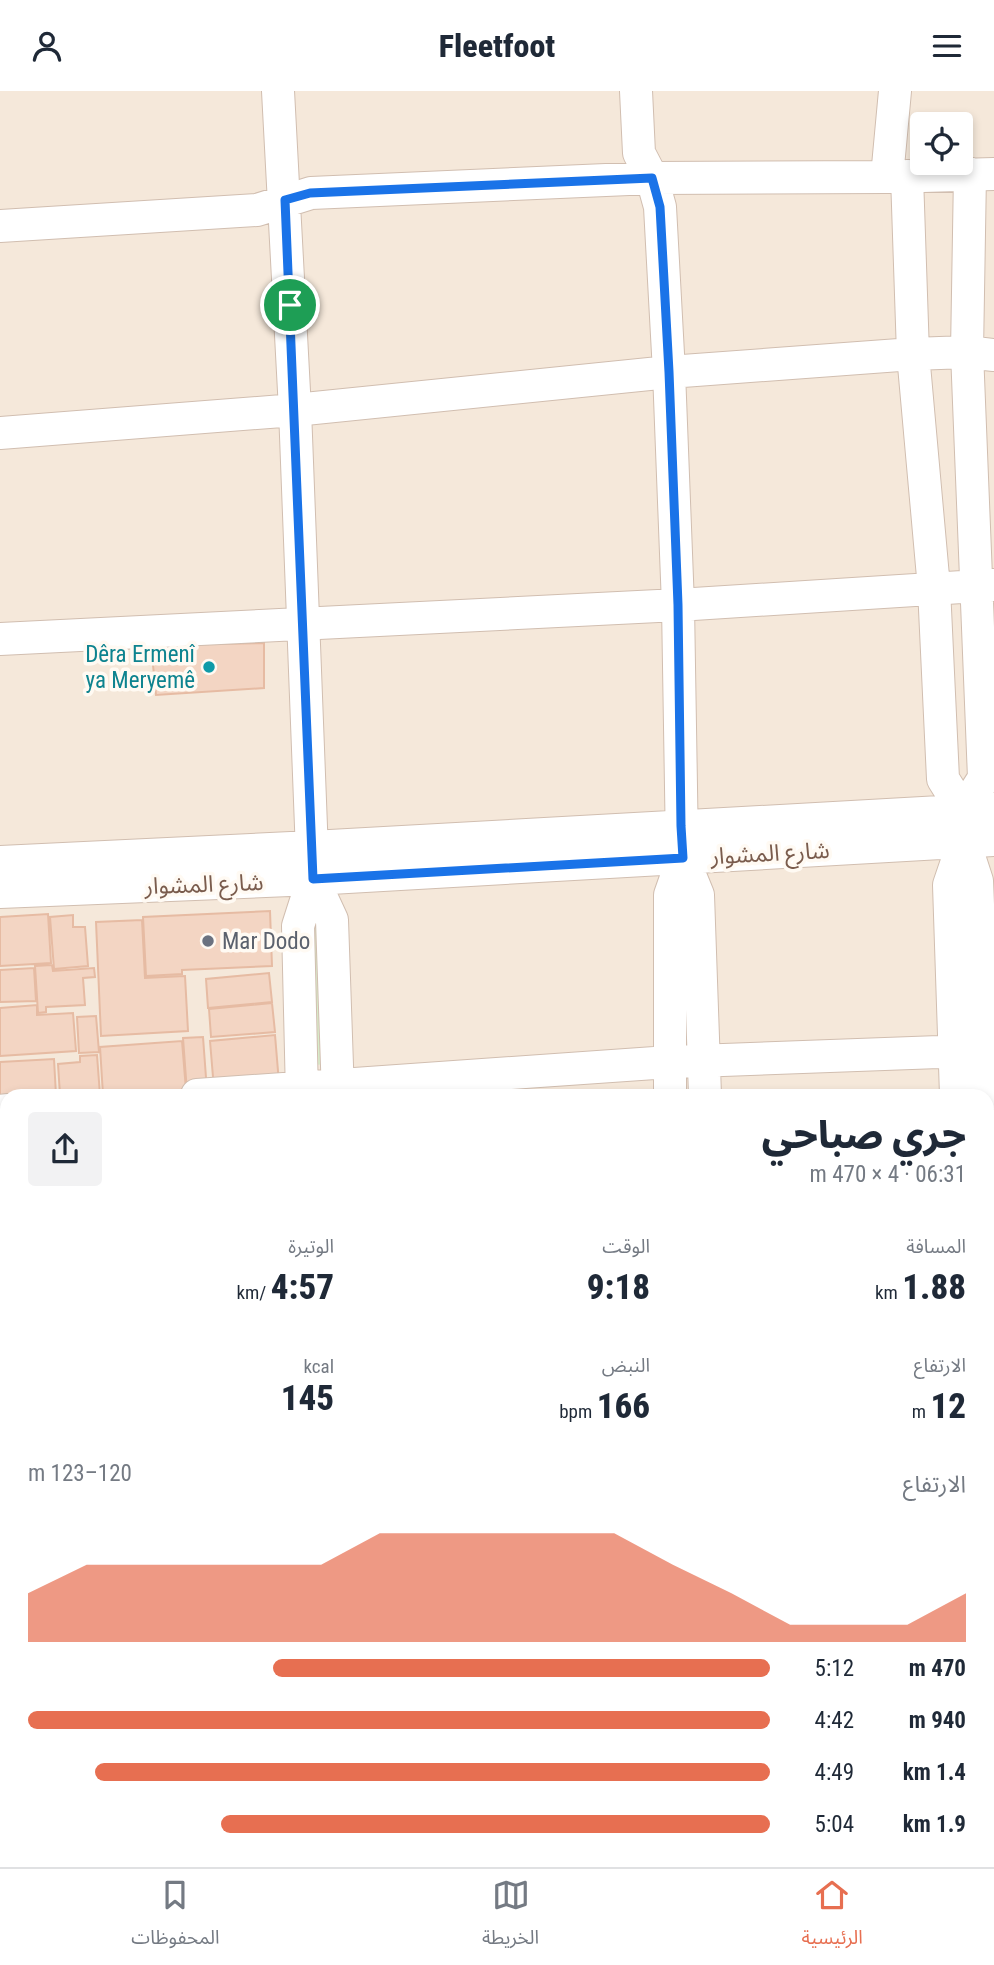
<!DOCTYPE html>
<html lang="ar">
<meta charset="utf-8">
<style>
body{margin:0;font-family:"Roboto Condensed","Noto Sans Arabic",sans-serif;background:#f2f2f3;color:#1f2937;direction:rtl;height:100vh;display:flex;flex-direction:column;font-size:26px;white-space:nowrap}
*{box-sizing:border-box;margin:0}
p{font-size:23px;color:#747a83}
.icon{flex:none;width:38px;height:38px;fill:none;stroke:currentColor;stroke-width:2;stroke-linecap:round;stroke-linejoin:round}
.map{position:relative;flex:1;overflow:hidden;direction:ltr}
.side{position:absolute;left:0px;top:998px;width:994px;height:779px;display:flex;flex-direction:column;background:#fff;border-radius:21px 21px 0 0;box-shadow:0 4px 10px #0003;direction:rtl}
.side>*{flex:none}
.fabs{position:absolute;left:910px;top:21px;display:grid;gap:14px}
.fabs a{display:grid;place-items:center;width:63px;height:63px;border-radius:7px;background:#fff;box-shadow:0 4px 10px #0003;font-size:35px}
.pin{position:absolute;display:grid;place-items:center;width:60px;height:60px;color:#fff;margin:-30px;border:4px solid #fff;border-radius:50%;box-shadow:0 2px 7px #0007}
.round{display:grid;place-items:center;flex:none;width:74px;height:74px;border-radius:7px;background:#f2f2f3}
.head{display:flex;align-items:center;justify-content:space-between;height:119px;padding:0 28px}
h1{font-size:38px;font-weight:800;line-height:52px}
.figures{display:grid;grid-template-columns:repeat(3,1fr);gap:10px;height:119px;padding:7px 28px}
.figures div{display:grid;align-content:center}
.figures b{font-size:35px;font-weight:800}
.figures small{font-size:19px;font-weight:400}
.figures p{font-size:19px}
.chart{height:196px;padding:14px 28px}
.chart p{display:flex;justify-content:space-between}
.chart svg{width:100%;height:126px;margin-top:7px;fill:#e76f51;opacity:.7}
ul{padding:0 28px;list-style:none;font-size:23px}
li{display:grid;grid-template-columns:112px 84px 1fr;align-items:center;height:52px}
li i{height:18px;border-radius:9px;background:#e76f51}
header{display:flex;justify-content:space-between;align-items:center;height:91px;padding:0 28px;background:#fff;font-size:32px;font-weight:800}
.tabs{display:flex;justify-content:space-around;align-items:center;height:98px;border-top:2px solid #e0e1e3;background:#fff;font-size:19px;color:#747a83}
.tabs a{display:grid;justify-items:center;gap:4px}
.tabs .selected{color:#e76f51}
.map>svg:first-child{display:block}
.residential{fill:#f5e8da;fill-rule:evenodd}
.green{fill:#d8ecc9}
.building{fill:#f3d5c3;stroke:#e6bba3;stroke-width:2}
.lines{fill:none;stroke-linecap:round;stroke-linejoin:round}
.street-casing{stroke:#d1beb0;stroke-width:34}
.street{stroke:#fff;stroke-width:32}
.route-casing{stroke:#fff;stroke-width:14}
.route{stroke:#1a73e8;stroke-width:9}
.culture-dot{fill:#0f9aa8;stroke:#fffaf3;stroke-width:2.5}
.worship-dot{fill:#6b7280;stroke:#fffaf3;stroke-width:2.5}
.labels{text-anchor:middle;stroke-width:7;stroke-linejoin:round;paint-order:stroke}
.culture-label{font-size:23px;fill:#0d838f;stroke:#fffaf3;text-anchor:end}
.street-label{font-size:23px;fill:#7a5c4d;stroke:#fffaf3}
.worship-label{font-size:23px;fill:#5b616d;stroke:#fffaf3;text-anchor:start}
</style>
<header><svg class="icon" aria-label="menu" viewBox="0 0 24 24"><path d="M4 6h16M4 12h16M4 18h16"/></svg>Fleetfoot<svg class="icon" aria-label="person" viewBox="0 0 24 24"><circle cx="12" cy="8" r="4"/><path d="M4 21q1-7 8-7t8 7"/></svg></header>
<div class="map">
<svg width="994" height="1776" viewBox="0 0 994 1776">
<rect width="100%" height="100%" fill="#fdf6ec"/>
<!-- residential -->
<path class="residential" d="M0 0H994V1776H0ZM922 33H961V72H922ZM7 1004H987V1769H7Z"/>
<!-- green -->
<path class="green" d="M323 832 328 973 314 974 309 833Z"/>
<!-- building -->
<path class="building" d="M264 552V597L156 604 151 554Z
M270 820 272 875 182 879V883L146 885 143 826Z
M48 823 51 872 0 875V826Z
M73 824V836H85L88 875 54 878 50 826Z
M142 829 145 887 185 885 188 940 101 945 96 831Z
M52 874 53 880 94 877 95 886 83 887 85 914 46 916V921L38 922 35 875Z
M34 877 36 910 0 911V879Z
M269 882 272 911 208 917 206 888Z
M272 912 275 941 211 946 209 918Z
M37 914V924L73 922 76 960 0 965V917Z
M96 925 99 961 79 962 77 926Z
M275 944 279 992 214 998 210 950Z
M203 946 207 1000 187 1001 183 947Z
M182 950 186 999 103 1004 100 956Z
M97 964 100 1004H60L58 973 80 971V965Z
M54 968 56 1004H7L0 1014V971Z
M751 1769H786V1776H751Z
M825 1769V1775L849 1774 850 1776H789L788 1771Z
M852 1769H907V1776H852Z
M920 1769H985L986 1776H920Z"/>
<g class="lines">
<defs>
<path id="street" d="M278 0 295 319 313 788 298 835 302 1004
M636 0 639 62 652 87 660 116 669 281 678 514 682 757
M907 85 913 263 934 497 943 688 963 720 964 750 977 790 986 1004
M887 86 895 0
M0 135 257 119 311 102 652 87 887 86 994 83
M0 342 295 319 669 281 913 263 967 261 994 264
M0 548 678 514 994 494
M963 720 984 687 967 261 970 83
M0 771 312 756 994 718
M313 788 332 829 338 1004
M0 801 313 788 994 749
M197 1004 669 971 994 959
M670 1004V804L683 767 698 804 705 1004
M956 1004 949 794 964 750
M0 1020 7 1019
M987 1042 994 1220
M0 1220H7
M987 1361H994
M0 1425H7
M0 1485 7 1608
M987 1564 994 1574
M987 1611H994
M0 1637H7
M0 1688 7 1702
M15 1769V1776
M339 1769V1776
M376 1769V1776
M700 1769V1776
M733 1769V1776"/>
</defs>
<!-- street casing -->
<use href="#street" class="street-casing"/>
<!-- street -->
<use href="#street" class="street"/>
</g>
<g class="lines">
<defs>
<path id="route" d="M652 87 660 116 669 281 678 514 681 735 683 767 313 788 285 109 310 102Z"/>
</defs>
<!-- route casing -->
<use href="#route" class="route-casing"/>
<!-- route -->
<use href="#route" class="route"/>
</g>
<!-- markers -->
<circle class="culture-dot" cx="209" cy="576" r="7"/>
<circle class="worship-dot" cx="208" cy="850" r="7"/>
<g class="labels">
<!-- culture labels -->
<g class="culture-label">
<text x="195" y="571">Dêra Ermenî<tspan x="195" dy="26">ya Meryemê</tspan></text>
</g>
<!-- street labels -->
<g class="street-label">
<text transform="translate(770 762) rotate(-3)" y="8">شارع المشوار</text>
<text transform="translate(204 793) rotate(-2)" y="8">شارع المشوار</text>
</g>
<!-- worship labels -->
<g class="worship-label">
<text x="222" y="858">Mar Dodo</text>
</g>
</g>
</svg>
<div class="fabs">
<a><svg class="icon" aria-label="locate" viewBox="0 0 24 24"><circle cx="12" cy="12" r="6"/><path d="M12 2v4M12 18v4M2 12h4M18 12h4"/></svg></a>
</div>
<div class="pin" style="left:290px;top:214px;background:#1e9e55"><svg class="icon" aria-label="arrive" viewBox="0 0 24 24"><path d="M6 21V4h12l-3 4 3 4H6"/></svg></div>
<section class="side">
<div class="head"><div><h1>جري صباحي</h1><p>06:31 · 4 × 470 m</p></div><a class="round"><svg class="icon" aria-label="share" viewBox="0 0 24 24"><path d="M12 15V3M7 8l5-5 5 5M5 13v7h14v-7"/></svg></a></div>
<div class="figures">
<div><p>المسافة</p><b>1.88<small> km</small></b></div>
<div><p>الوقت</p><b>9:18</b></div>
<div><p>الوتيرة</p><b>4:57<small> /km</small></b></div>
</div>
<div class="figures">
<div><p>الارتفاع</p><b>12<small> m</small></b></div>
<div><p>النبض</p><b>166<small> bpm</small></b></div>
<div><p>kcal</p><b>145</b></div>
</div>
<div class="chart"><p><span>الارتفاع</span>120–123 m</p>
<svg viewBox="0 0 160 44" preserveAspectRatio="none"><path d="M0 44V27L10 17L20 17L30 17L40 17L50 17L60 6L70 6L80 6L90 6L100 6L110 17L120 27L130 38L140 38L150 38L160 27V44z"/></svg>
</div>
<ul>
<li><b>470 m</b>5:12<i style="width:67%"></i></li>
<li><b>940 m</b>4:42<i style="width:100%"></i></li>
<li><b>1.4 km</b>4:49<i style="width:91%"></i></li>
<li><b>1.9 km</b>5:04<i style="width:74%"></i></li>
</ul>
</section>
</div>
<nav class="tabs">
<a class="selected"><svg class="icon" aria-label="home" viewBox="0 0 24 24"><path d="M3 11l9-7 9 7M6 9v11h12V9"/></svg>الرئيسية</a>
<a><svg class="icon" aria-label="map" viewBox="0 0 24 24"><path d="M3 6l6-2 6 2 6-2v14l-6 2-6-2-6 2zM9 4v14M15 6v14"/></svg>الخريطة</a>
<a><svg class="icon" aria-label="saved" viewBox="0 0 24 24"><path d="M7 4h10v16l-5-4-5 4z"/></svg>المحفوظات</a>
</nav>
